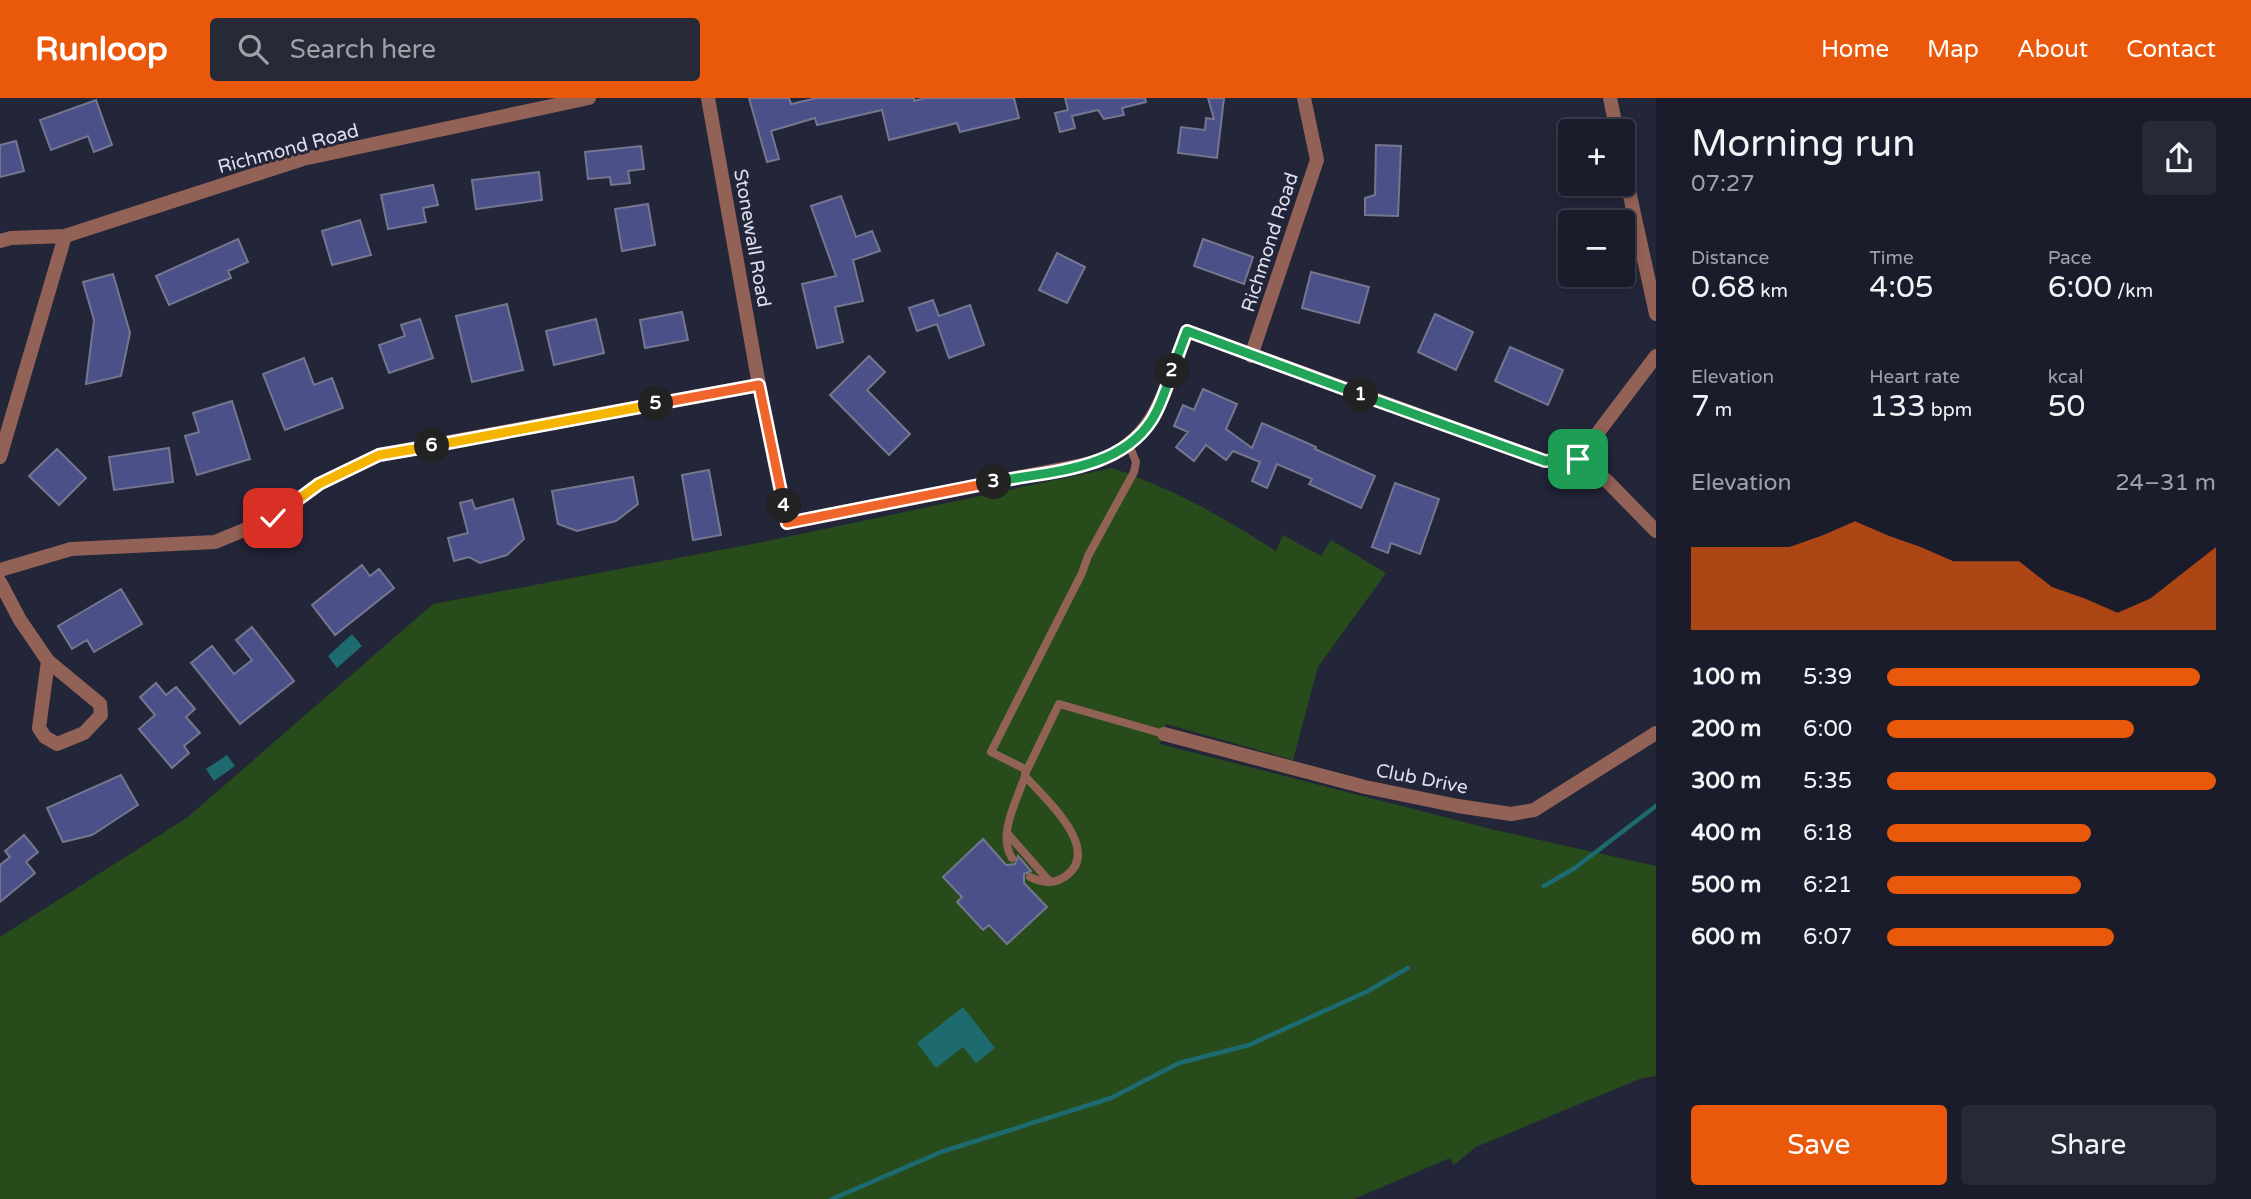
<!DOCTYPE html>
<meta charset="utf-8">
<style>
body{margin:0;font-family:"Varela Round",sans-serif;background:#272937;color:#f1f3f6;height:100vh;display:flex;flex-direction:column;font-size:26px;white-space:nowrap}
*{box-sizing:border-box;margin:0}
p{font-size:23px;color:#9fa1a9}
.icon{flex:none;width:38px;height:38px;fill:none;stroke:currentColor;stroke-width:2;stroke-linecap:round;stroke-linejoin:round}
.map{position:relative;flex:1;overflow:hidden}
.details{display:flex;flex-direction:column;background:#1a1c2b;width:595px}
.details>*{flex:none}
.controls{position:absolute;left:1558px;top:21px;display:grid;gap:14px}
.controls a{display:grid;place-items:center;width:77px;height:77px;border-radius:7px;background:#1a1c2b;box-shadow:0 4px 10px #0003,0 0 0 2px #383a47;font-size:35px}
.pin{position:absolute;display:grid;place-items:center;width:60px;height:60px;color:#fff;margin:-30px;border-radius:14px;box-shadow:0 4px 10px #0006}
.km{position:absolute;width:35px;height:35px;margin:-18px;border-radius:50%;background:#222;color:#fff;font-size:19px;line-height:35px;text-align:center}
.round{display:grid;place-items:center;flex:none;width:74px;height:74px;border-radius:7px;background:#272937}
.overview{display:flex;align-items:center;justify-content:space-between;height:119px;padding:0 35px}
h1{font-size:38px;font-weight:600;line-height:52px}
.metrics{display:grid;grid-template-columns:repeat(3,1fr);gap:10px;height:119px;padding:7px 35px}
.metrics div{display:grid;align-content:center}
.metrics b{font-size:30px;font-weight:600}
.metrics small{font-size:19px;font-weight:400}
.metrics p{font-size:19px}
.chart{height:196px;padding:14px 35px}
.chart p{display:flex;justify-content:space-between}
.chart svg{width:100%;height:126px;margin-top:7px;fill:#ea580c;opacity:.7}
.action{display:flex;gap:14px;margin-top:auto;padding:14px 35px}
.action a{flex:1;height:80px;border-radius:7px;background:#ea580c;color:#fff;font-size:28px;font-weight:600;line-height:80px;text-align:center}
.action a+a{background:#272937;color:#f1f3f6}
ul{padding:0 35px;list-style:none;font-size:23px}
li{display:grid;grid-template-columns:112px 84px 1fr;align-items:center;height:52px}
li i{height:18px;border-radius:9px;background:#ea580c}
header{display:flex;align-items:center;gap:42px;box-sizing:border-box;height:98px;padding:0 35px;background:#ea580c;color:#fff}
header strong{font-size:33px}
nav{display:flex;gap:38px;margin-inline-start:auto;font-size:24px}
.search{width:490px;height:63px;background:#272937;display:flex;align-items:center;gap:18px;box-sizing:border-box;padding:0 24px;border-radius:7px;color:#9fa1a9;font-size:26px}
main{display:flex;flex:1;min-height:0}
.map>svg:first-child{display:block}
.green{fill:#274b1b}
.water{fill:#1d6b6f}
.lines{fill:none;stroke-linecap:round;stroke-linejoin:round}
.stream{stroke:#1d6b6f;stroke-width:4.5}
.building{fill:#4c5088;stroke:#74778f;stroke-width:2}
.service{stroke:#936256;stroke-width:8}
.minor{stroke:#936256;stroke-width:14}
.split-1-casing{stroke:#fff;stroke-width:14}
.split-2-casing{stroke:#fff;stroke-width:14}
.split-3-casing{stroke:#fff;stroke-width:14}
.split-4-casing{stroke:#fff;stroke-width:14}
.split-5-casing{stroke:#fff;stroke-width:14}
.split-6-casing{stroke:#fff;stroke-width:14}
.split-7-casing{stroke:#fff;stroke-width:14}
.split-1{stroke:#22a559;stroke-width:9}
.split-2{stroke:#22a559;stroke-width:9}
.split-3{stroke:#22a559;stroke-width:9}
.split-4{stroke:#f0652b;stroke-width:9}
.split-5{stroke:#f0652b;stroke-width:9}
.split-6{stroke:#f5b400;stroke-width:9}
.split-7{stroke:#f5b400;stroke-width:9}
.labels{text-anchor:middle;stroke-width:6;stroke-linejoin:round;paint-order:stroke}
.street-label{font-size:19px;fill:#dee0ed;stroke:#232539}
</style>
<header>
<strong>Runloop</strong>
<div class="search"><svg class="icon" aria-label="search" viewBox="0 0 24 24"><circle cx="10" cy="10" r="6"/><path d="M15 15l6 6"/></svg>Search here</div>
<nav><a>Home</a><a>Map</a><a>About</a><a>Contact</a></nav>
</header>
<main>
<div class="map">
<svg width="1656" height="1101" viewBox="0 0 1656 1101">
<rect width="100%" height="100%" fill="#232539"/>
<!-- green -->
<path class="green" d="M1112 370C1174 391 1221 418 1276 453L1283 437 1321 458 1331 442 1386 475 1318 569 1293 662 1166 626 1160 646 1491 731 1656 768V978L1642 980 1476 1049 1454 1067 1450 1060 1354 1101H0V839L188 719 433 506 763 444Z"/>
<!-- water -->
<path class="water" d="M352 536 362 548 337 570 328 558Z
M227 657 235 668 214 683 206 671Z
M963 909 995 950 976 965 963 949 936 970 917 945Z"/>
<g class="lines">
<!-- stream -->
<path class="stream" d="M1544 788 1575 770 1656 708
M832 1101 941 1054 1111 1000 1179 965 1249 947 1366 894 1408 870"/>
</g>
<!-- building -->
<path class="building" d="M749 0H789L791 6 817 0H914V3L925 0H1014L1019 20 960 34 957 25 889 42 882 12 817 27 815 20 771 33 779 61 767 64Z
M1065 0H1145L1146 4 1122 10 1124 17 1104 21 1098 12 1072 18 1075 30 1060 34 1055 15 1068 12Z
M1208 0H1224L1217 60 1178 55 1181 29 1205 32 1206 20 1214 21Z
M96 2 112 47 94 54 88 38 51 52 40 22Z
M16 43 24 73 0 79V47Z
M1376 47 1401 48 1398 118 1365 117V100L1375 97Z
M641 48 644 71 628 73 630 85 611 87 610 79 588 81 585 54Z
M539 74 542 102 476 111 472 82Z
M433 87 438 107 423 110 426 124 388 131 381 97Z
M841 98 856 139 872 133 880 153 853 162 863 203 835 209 843 244 817 250 802 186 836 178 811 108Z
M648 106 655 147 622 153 615 111Z
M360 122 371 157 332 167 322 133Z
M238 141 248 164 228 173 231 180 169 207 156 178Z
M1203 141 1253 159 1244 186 1194 168Z
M1057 155 1085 169 1067 205 1039 192Z
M1311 174 1369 189 1359 225 1302 210Z
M113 176 130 235 121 278 86 286 94 222 83 184Z
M933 202 939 218 970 207 984 247 949 260 937 226 917 233 909 210Z
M507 206 523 272 472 284 456 218Z
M682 214 688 242 645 250 640 222Z
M1435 216 1473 234 1456 272 1418 254Z
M420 221 433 260 389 275 379 247 405 238 401 227Z
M596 221 604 255 554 267 546 233Z
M1510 249 1563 272 1548 307 1495 283Z
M869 258 885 274 867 292 910 336 889 357 830 297Z
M304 260 314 287 332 280 343 310 285 332 263 276Z
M1203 291 1237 306 1226 331 1252 350 1262 325 1316 349 1315 351 1375 378 1361 410 1309 386 1312 381 1277 366 1267 390 1252 383 1260 364 1233 353 1226 362 1206 347 1194 363 1176 349 1188 334 1174 328 1183 307 1194 312Z
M232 303 250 361 197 377 185 338 199 334 193 315Z
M169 350 173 384 114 392 109 359Z
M57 351 86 380 59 407 29 378Z
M709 372 721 437 693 442 682 377Z
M633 379 638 406 616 423 577 433 558 426 552 393Z
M1395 385 1439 401 1420 456 1391 445 1388 455 1372 449Z
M513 401 524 441 507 457 480 465 469 459 454 463 448 440 468 435 460 405 472 402 475 411Z
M362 467 370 478 379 471 394 490 335 537 312 507Z
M121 491 142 526 94 554 87 542 72 551 58 528Z
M252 529 294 583 240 626 191 565 212 548 234 576 252 562 236 542Z
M156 585 166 597 176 589 195 611 186 619 200 635 184 648 189 655 172 670 139 631 155 617 140 599Z
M121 677 138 707 92 737 63 744 47 710Z
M24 737 38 754 26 764 35 775 0 804V767L10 759 5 753Z
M983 741 1006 767 1015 766 1018 758 1031 773 1024 776V785L1047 809 1007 846 989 827 983 832 957 804 962 799 943 779Z"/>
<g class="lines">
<!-- service -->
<path class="service" d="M1027 672 991 654 1082 475 1088 458 1134 374 1136 364 1129 347
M1025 676 1059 606 1164 636
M1007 735 1050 784
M1012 760C997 737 1017 702 1025 678 1044 700 1108 755 1061 781 1052 786 1039 784 1030 779"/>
<!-- minor -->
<path class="minor" d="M708 0 759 287 787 425 1082 367C1155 352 1164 293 1187 233L1545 363 1578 361 1606 382 1656 433
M1610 0 1617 33
M1622 61 1656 216
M0 143 11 140 65 138 303 61 589 0
M1251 258 1317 62 1304 0
M0 359 65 138
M1578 361 1656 258
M0 472 71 451 215 444 273 420 319 386 379 357 759 287
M0 484 20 522 48 563 100 606 101 617 84 635 57 646 45 639 39 630 48 563
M1164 636 1365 689 1458 708 1511 716 1534 712 1656 635"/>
</g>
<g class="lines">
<defs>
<path id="split-1" d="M1361 297 1545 363 1578 361"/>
<path id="split-2" d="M1172 273 1187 233 1361 297"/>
<path id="split-3" d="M994 384C1048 373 1118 373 1151 323 1161 308 1166 290 1172 273"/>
<path id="split-4" d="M784 408 787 425 994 384"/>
<path id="split-5" d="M656 306 759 287 784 408"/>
<path id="split-6" d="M432 348 656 306"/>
<path id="split-7" d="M273 420 319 386 379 357 432 348"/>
</defs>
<!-- split-1 casing -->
<use href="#split-1" class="split-1-casing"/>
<!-- split-2 casing -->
<use href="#split-2" class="split-2-casing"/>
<!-- split-3 casing -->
<use href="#split-3" class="split-3-casing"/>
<!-- split-4 casing -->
<use href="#split-4" class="split-4-casing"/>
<!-- split-5 casing -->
<use href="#split-5" class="split-5-casing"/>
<!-- split-6 casing -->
<use href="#split-6" class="split-6-casing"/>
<!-- split-7 casing -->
<use href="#split-7" class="split-7-casing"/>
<!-- split-1 -->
<use href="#split-1" class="split-1"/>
<!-- split-2 -->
<use href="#split-2" class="split-2"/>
<!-- split-3 -->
<use href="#split-3" class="split-3"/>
<!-- split-4 -->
<use href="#split-4" class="split-4"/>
<!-- split-5 -->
<use href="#split-5" class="split-5"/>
<!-- split-6 -->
<use href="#split-6" class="split-6"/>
<!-- split-7 -->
<use href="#split-7" class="split-7"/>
</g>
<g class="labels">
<!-- street labels -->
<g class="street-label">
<text transform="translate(288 50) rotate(-15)" y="7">Richmond Road</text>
<text transform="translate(753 140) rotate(80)" y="7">Stonewall Road</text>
<text transform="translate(1269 144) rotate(-72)" y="7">Richmond Road</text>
<text transform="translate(1422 680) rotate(11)" y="7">Club Drive</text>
</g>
</g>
</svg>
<div class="controls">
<a>+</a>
<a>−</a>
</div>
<div class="pin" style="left:1578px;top:361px;background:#1e9e55"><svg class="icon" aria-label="arrive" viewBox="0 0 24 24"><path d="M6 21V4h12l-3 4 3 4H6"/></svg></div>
<div class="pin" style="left:273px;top:420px;background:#d93025"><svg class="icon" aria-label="check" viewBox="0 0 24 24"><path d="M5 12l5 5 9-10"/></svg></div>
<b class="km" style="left:1361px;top:297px">1</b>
<b class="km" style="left:1172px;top:273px">2</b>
<b class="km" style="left:994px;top:384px">3</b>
<b class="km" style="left:784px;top:408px">4</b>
<b class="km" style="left:656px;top:306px">5</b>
<b class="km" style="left:432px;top:348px">6</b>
</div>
<section class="details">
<div class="overview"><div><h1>Morning run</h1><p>07:27</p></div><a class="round"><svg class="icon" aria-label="share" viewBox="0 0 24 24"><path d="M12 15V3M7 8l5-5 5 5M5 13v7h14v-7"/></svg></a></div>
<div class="metrics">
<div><p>Distance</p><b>0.68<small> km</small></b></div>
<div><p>Time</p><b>4:05</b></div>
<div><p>Pace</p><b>6:00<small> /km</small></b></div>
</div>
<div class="metrics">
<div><p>Elevation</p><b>7<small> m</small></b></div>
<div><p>Heart rate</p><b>133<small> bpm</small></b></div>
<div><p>kcal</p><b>50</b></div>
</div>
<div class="chart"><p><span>Elevation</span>24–31 m</p>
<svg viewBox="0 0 160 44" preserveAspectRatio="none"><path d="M0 44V15L10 15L20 15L30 15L40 11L50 6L60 11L70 15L80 20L90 20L100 20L110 29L120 33L130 38L140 33L150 24L160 15V44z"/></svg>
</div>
<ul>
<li><b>100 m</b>5:39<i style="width:95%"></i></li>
<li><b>200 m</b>6:00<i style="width:75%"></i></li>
<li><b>300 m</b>5:35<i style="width:100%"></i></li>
<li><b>400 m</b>6:18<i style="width:62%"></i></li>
<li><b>500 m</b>6:21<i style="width:59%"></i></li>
<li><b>600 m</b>6:07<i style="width:69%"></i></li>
</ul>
<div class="action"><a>Save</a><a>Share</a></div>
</section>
</main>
